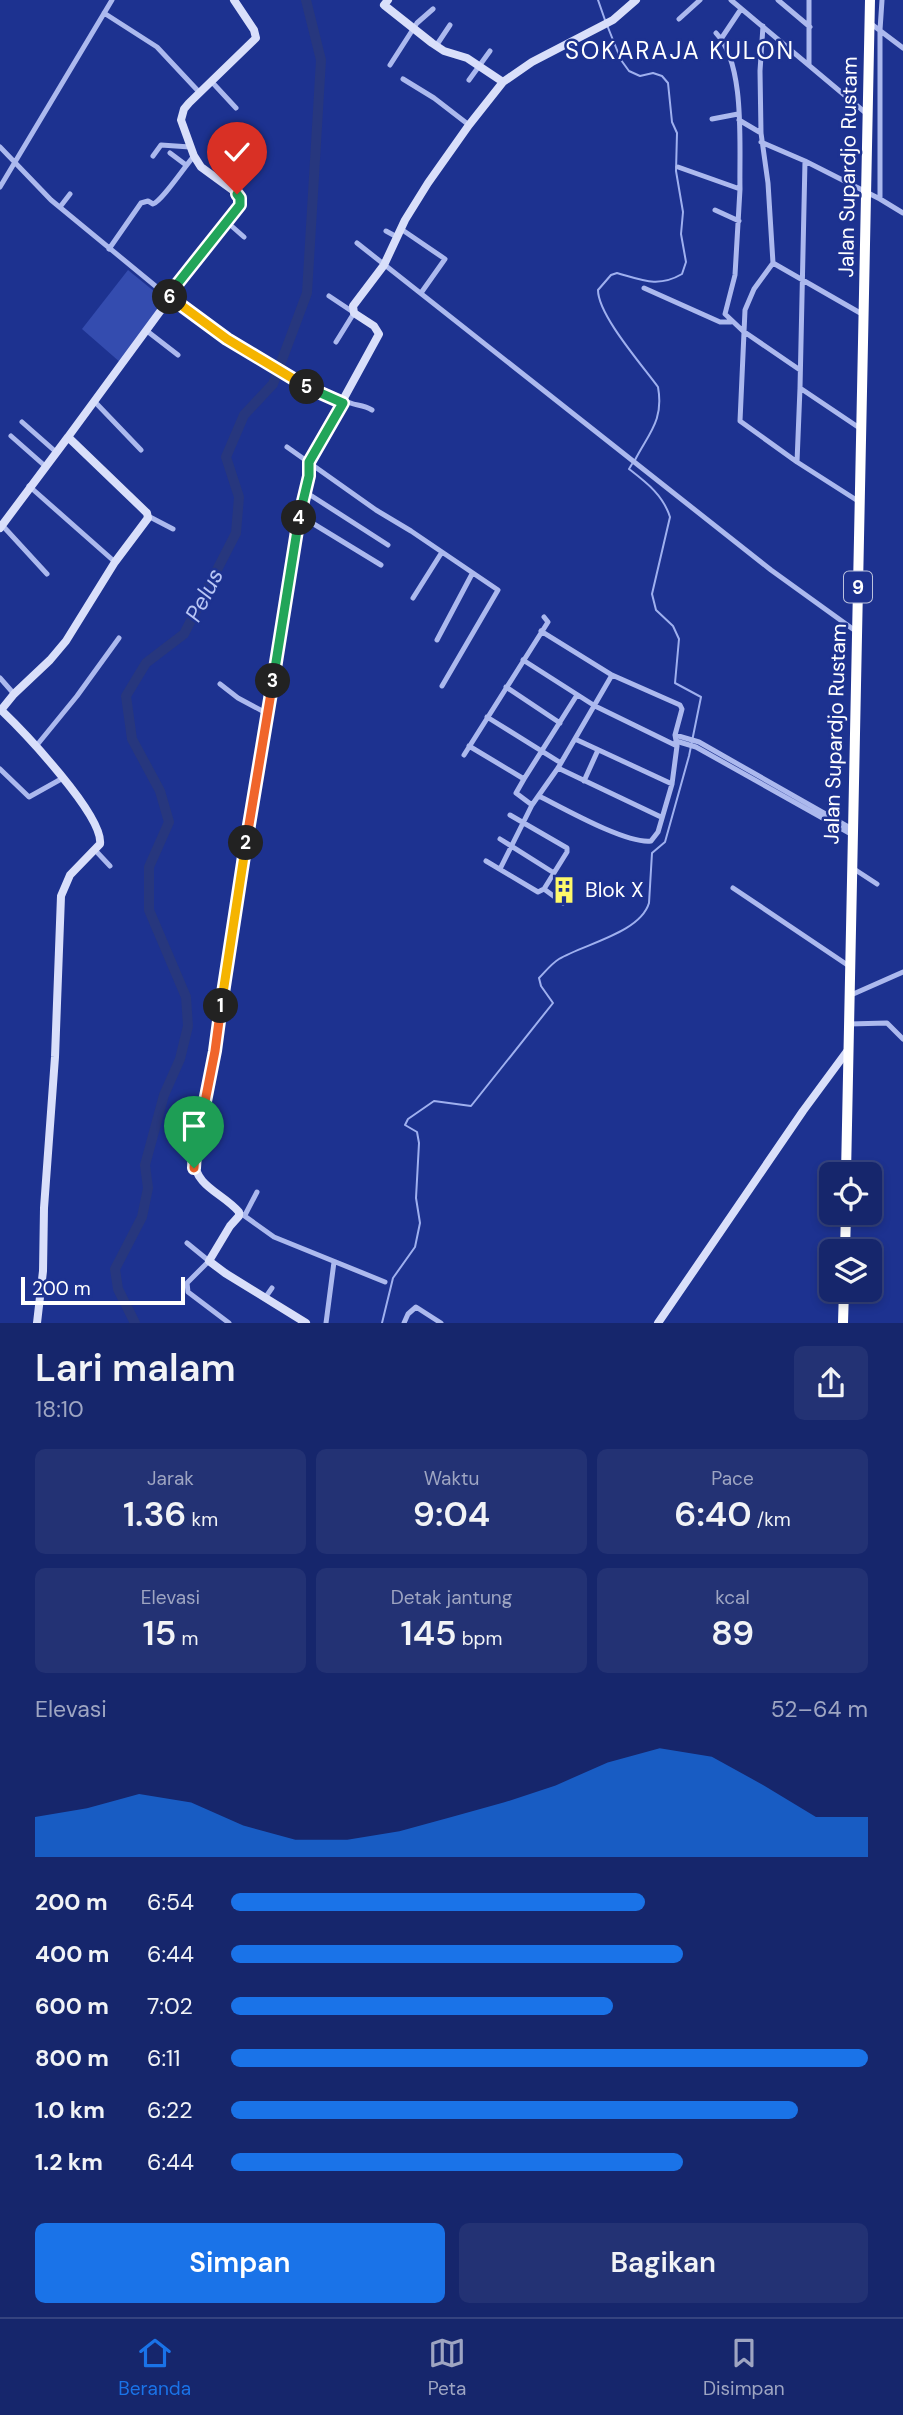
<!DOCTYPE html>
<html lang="id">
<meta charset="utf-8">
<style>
body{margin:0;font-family:"DM Sans",sans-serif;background:#233274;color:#f1f3f6;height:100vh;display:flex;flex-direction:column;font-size:26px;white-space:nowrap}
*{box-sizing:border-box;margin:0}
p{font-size:23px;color:#9ea5c2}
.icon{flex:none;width:38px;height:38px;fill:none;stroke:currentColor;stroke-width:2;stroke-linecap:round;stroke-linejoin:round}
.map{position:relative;height:1323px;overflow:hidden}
.drawer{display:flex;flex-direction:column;background:#16266c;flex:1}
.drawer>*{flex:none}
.tools{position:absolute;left:819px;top:1162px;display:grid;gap:14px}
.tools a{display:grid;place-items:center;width:63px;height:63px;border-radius:10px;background:#16266c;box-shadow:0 4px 10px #0003,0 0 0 2px #35437f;font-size:35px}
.scale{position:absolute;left:21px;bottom:18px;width:164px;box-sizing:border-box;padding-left:7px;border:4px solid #fff;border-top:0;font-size:19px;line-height:24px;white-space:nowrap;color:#fff;-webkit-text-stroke:5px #1d3290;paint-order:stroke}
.pin{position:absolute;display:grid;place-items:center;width:60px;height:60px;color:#fff;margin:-72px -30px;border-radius:50% 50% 50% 0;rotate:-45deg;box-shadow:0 0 7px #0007}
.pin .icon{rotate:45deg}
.km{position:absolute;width:35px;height:35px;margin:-18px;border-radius:50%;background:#222;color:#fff;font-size:19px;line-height:35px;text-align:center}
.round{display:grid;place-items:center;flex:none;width:74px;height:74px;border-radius:10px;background:#233274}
.headline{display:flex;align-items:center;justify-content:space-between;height:119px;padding:0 35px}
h1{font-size:38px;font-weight:600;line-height:52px}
.metrics{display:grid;grid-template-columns:repeat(3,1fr);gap:10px;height:119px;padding:7px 35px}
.metrics div{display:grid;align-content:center;border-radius:10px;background:#233274;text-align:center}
.metrics b{font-size:35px;font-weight:600}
.metrics small{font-size:19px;font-weight:400}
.metrics p{font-size:19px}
.chart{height:196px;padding:14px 35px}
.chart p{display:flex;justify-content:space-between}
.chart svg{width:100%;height:126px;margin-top:7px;fill:#1a73e8;opacity:.7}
.cta{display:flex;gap:14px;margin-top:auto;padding:14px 35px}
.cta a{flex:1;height:80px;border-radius:10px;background:#1a73e8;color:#fff;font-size:28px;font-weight:600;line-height:80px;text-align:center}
.cta a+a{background:#233274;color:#f1f3f6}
ul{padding:0 35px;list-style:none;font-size:23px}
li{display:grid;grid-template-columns:112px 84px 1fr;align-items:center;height:52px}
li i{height:18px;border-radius:9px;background:#1a73e8}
.menu{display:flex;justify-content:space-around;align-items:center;height:98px;border-top:2px solid #35437f;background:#16266c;font-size:19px;color:#9ea5c2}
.menu a{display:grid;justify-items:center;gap:4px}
.menu .current{color:#1a73e8}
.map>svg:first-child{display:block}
.green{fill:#344caf}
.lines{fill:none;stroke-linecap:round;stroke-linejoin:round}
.stream{stroke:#9fb0ef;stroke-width:2}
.river{stroke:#27377e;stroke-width:10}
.street{stroke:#acb9ee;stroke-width:5}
.secondary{stroke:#d9dffa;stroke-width:8}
.highway{stroke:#fff;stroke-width:10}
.split-1-casing{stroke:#fff;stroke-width:14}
.split-2-casing{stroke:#fff;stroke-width:14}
.split-3-casing{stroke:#fff;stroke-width:14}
.split-4-casing{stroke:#fff;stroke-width:14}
.split-5-casing{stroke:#fff;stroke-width:14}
.split-6-casing{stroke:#fff;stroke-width:14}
.split-7-casing{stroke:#fff;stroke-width:14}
.split-1{stroke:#f0652b;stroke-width:9}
.split-2{stroke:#f5b400;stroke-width:9}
.split-3{stroke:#f0652b;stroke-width:9}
.split-4{stroke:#22a559;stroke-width:9}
.split-5{stroke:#22a559;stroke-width:9}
.split-6{stroke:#f5b400;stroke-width:9}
.split-7{stroke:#22a559;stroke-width:9}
.labels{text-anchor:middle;stroke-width:5;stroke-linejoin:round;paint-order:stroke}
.shield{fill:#1d3290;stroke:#bbc2de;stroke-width:2}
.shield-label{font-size:19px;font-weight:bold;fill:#fff}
.street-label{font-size:21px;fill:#fff;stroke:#1d3290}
.poi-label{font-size:21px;fill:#fff;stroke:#1d3290;text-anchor:start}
.water-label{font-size:23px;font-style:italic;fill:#b8c5f5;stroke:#1d3290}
.quarter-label{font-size:24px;letter-spacing:2px;fill:#fff;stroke:#1d3290}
</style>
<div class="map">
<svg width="903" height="1323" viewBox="0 0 903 1323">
<rect width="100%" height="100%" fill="#1d3290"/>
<!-- green -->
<path class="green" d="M128 270 166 301 121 363 82 329Z"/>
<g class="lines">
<!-- stream -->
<path class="stream" d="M598 0 605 20
M607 25 621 60 629 71 640 76 653 73 662 76 668 83 672 122 677 133 676 171 683 212 681 234 686 262 682 274C658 288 642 280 617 273L611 275 598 290C598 315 642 365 658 387 664 420 649 433 635 460
M382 1323 393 1278 415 1247 420 1223 416 1198 419 1143 417 1132 405 1125 408 1119 434 1101 471 1106 553 1003 541 986 539 978C545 972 551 964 559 959 584 944 640 933 649 903L652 853 665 842 689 756 701 697 675 683 679 639 673 626 656 610 652 594 670 517C663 495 647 483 629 469L632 464"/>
<!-- river -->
<path class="river" d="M135 1323 118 1289 115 1269 142 1217 148 1188 145 1165 164 1095 180 1059 188 1026 186 997 149 910V867L169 822 160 791 132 739 126 696 146 663 184 634 236 533 239 497 226 457 244 415 273 384 307 293 321 60 306 0"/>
<!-- street -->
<path class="street" d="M731 0 867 114
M778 0 810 27
M104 13 157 47 200 93
M679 19 700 0
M870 23 903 48
M763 26 760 71 761 133 768 183 773 263 754 289 745 310 740 421 797 462
M716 33C746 64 739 147 740 189
M721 39 741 9
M436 46 450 25
M809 64V0
M390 65 417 23 433 9
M403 79 434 98 469 125
M469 80 490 51
M211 81 236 108
M712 119 738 114
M739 120 761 133
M761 142 805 161 880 199 903 213
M0 147 51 200 170 298
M170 153 186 165
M153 156 161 145 190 147
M805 161 800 388 861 429
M678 167 740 189 735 275 725 314 743 331 800 370
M0 187 112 0
M880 199V30L882 0
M60 207 70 194
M715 210 739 221
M227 222 244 237
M401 229 445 259 421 293
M386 231 397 237
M357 243 771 570 857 632
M109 249 141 203 148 201 153 204C162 201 185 166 194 156
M773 263 862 314
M644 288 720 322H731
M329 296 353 312
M147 331 178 355
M336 342 354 313
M800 388 797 462 858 501
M344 400C353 406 362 404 372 410
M95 402 141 450
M22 422 56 452
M11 436 45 466
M287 447 376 510 411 531 498 590 442 686
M29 486 115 562
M304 491 388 545
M299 515 381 565
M148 516 173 529
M2 525 47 574
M413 598 442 552
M437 640 472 574
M523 660 595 706 677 746
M0 678 14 694
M220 684 238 698 268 714
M506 687 560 723
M487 717 561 763
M675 735 699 742 852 829
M575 739 672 784
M676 741 696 747 851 834
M37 745 77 696 119 638
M469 746 524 779 516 793 532 805 558 768 612 675
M464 755 548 622 544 617
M558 768 661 817
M0 769 29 797 63 778
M524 779 577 695
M584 781 598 750
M539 796C563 808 626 844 651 841L658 832 672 784 677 746 675 735 682 709 680 705 612 675 541 631
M500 839 554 873
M95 850 110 866
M486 861 538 892 544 889 567 852V848L510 815
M500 869 532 805
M854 869 877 884
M733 888 849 966
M544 889 563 903
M851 995 903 972
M849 1024 887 1023 903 1039
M239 1212 274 1237 385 1282
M245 1215 257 1192
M187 1243 209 1261 187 1283 188 1292 229 1323
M265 1298 272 1288
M326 1323 334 1262
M404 1323 408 1314 416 1307 441 1323"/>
<!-- secondary -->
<path class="secondary" d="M234 0 254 30 256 38 189 103 184 109 181 120 194 156 201 167 238 194 240 205 173 290 170 298 227 339 307 387 343 403
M388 0 384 5 432 43 444 51 467 58 503 82
M0 528 68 437
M37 1323 43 1271 44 1208 55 1057 61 896 70 875 100 844C104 816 23 731 1 710L14 694 50 660 66 641 115 562 148 518 147 513 68 437 170 298
M306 1323 225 1273 209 1261 230 1226 239 1216V1212C223 1193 195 1187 194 1159L215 1051 228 955 288 576 301 506 309 476V462L379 334 374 326 354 313 353 306 384 265 405 220 428 183 469 125 503 82 532 62 613 20 636 0
M658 1323 803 1111 848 1050"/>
<!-- highway -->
<path class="highway" d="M846 1174 870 0
M845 1251 846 1213
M843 1323 844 1290"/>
</g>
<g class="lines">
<defs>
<path id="split-1" d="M194 1168 195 1152 215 1051 221 1006"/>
<path id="split-2" d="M221 1006 246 843"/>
<path id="split-3" d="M246 843 273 681"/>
<path id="split-4" d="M273 681 299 518"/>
<path id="split-5" d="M299 518 309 476V462L343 403 307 387"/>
<path id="split-6" d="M170 297 227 339 307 387"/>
<path id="split-7" d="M170 297 178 283 240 205V198L237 194"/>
</defs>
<!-- split-1 casing -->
<use href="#split-1" class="split-1-casing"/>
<!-- split-2 casing -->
<use href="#split-2" class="split-2-casing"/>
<!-- split-3 casing -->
<use href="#split-3" class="split-3-casing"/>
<!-- split-4 casing -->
<use href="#split-4" class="split-4-casing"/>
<!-- split-5 casing -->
<use href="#split-5" class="split-5-casing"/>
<!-- split-6 casing -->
<use href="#split-6" class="split-6-casing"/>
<!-- split-7 casing -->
<use href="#split-7" class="split-7-casing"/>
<!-- split-1 -->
<use href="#split-1" class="split-1"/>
<!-- split-2 -->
<use href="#split-2" class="split-2"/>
<!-- split-3 -->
<use href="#split-3" class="split-3"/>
<!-- split-4 -->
<use href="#split-4" class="split-4"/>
<!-- split-5 -->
<use href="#split-5" class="split-5"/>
<!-- split-6 -->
<use href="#split-6" class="split-6"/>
<!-- split-7 -->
<use href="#split-7" class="split-7"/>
</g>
<!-- icons -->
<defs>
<symbol id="building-bare" viewBox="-9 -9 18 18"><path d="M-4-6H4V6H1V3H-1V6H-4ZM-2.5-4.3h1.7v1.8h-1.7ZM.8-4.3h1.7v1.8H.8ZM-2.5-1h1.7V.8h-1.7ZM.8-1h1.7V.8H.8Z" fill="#fdf86a" stroke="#1d3290" stroke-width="2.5" paint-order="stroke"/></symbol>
</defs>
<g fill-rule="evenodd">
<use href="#building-bare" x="545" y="871" width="38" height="38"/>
</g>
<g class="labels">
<!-- shield labels -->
<rect class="shield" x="844" y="571.5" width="28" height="31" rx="5"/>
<g class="shield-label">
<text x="858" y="594">9</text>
</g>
<!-- street labels -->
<g class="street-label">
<text transform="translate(848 167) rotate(-89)" y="7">Jalan Supardjo Rustam</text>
<text transform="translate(835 734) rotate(-88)" y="7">Jalan Supardjo Rustam</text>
</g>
<!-- poi labels -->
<g class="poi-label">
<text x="585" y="897">Blok X</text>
</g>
<!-- water labels -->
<g class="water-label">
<text transform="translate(204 595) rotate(-63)" y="8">Pelus</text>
</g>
<!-- quarter labels -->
<g class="quarter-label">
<text x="680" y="59">SOKARAJA KULON</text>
</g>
</g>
</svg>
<div class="tools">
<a><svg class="icon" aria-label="locate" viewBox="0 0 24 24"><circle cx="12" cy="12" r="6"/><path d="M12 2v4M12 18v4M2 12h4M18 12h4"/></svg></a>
<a><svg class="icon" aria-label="layers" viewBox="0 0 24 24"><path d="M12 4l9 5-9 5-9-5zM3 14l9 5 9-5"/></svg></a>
</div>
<div class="scale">200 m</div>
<div class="pin" style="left:194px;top:1168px;background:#1e9e55"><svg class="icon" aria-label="arrive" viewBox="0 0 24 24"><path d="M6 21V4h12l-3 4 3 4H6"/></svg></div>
<div class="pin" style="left:237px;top:194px;background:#d93025"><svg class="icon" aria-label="check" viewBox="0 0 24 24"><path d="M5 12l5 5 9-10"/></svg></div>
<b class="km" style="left:221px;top:1006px">1</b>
<b class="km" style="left:246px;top:843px">2</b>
<b class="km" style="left:273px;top:681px">3</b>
<b class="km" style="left:299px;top:518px">4</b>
<b class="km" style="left:307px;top:387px">5</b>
<b class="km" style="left:170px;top:297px">6</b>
</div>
<section class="drawer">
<div class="headline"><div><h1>Lari malam</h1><p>18:10</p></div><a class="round"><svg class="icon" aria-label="share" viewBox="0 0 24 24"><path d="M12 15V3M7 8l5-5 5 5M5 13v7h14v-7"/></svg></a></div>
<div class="metrics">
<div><p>Jarak</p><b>1.36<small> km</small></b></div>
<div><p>Waktu</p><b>9:04</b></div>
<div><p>Pace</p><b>6:40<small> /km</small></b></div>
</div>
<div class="metrics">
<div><p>Elevasi</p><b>15<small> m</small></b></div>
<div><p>Detak jantung</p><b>145<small> bpm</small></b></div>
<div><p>kcal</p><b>89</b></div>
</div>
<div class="chart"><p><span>Elevasi</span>52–64 m</p>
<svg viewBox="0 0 160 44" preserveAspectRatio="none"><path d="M0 44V30L10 27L20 22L30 25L40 33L50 38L60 38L70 35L80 30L90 25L100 19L110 11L120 6L130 9L140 19L150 30L160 30V44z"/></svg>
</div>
<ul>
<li><b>200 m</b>6:54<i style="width:65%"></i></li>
<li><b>400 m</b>6:44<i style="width:71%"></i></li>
<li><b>600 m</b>7:02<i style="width:60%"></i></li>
<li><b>800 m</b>6:11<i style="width:100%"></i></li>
<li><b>1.0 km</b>6:22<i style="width:89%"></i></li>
<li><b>1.2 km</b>6:44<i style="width:71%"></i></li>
</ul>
<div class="cta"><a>Simpan</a><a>Bagikan</a></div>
</section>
<nav class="menu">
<a class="current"><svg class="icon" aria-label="home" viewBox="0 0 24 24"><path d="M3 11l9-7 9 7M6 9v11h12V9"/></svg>Beranda</a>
<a><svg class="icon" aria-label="map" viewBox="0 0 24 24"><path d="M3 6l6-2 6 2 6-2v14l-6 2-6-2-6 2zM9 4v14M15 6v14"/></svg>Peta</a>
<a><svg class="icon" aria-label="saved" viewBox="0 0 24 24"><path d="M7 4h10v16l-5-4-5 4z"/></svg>Disimpan</a>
</nav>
